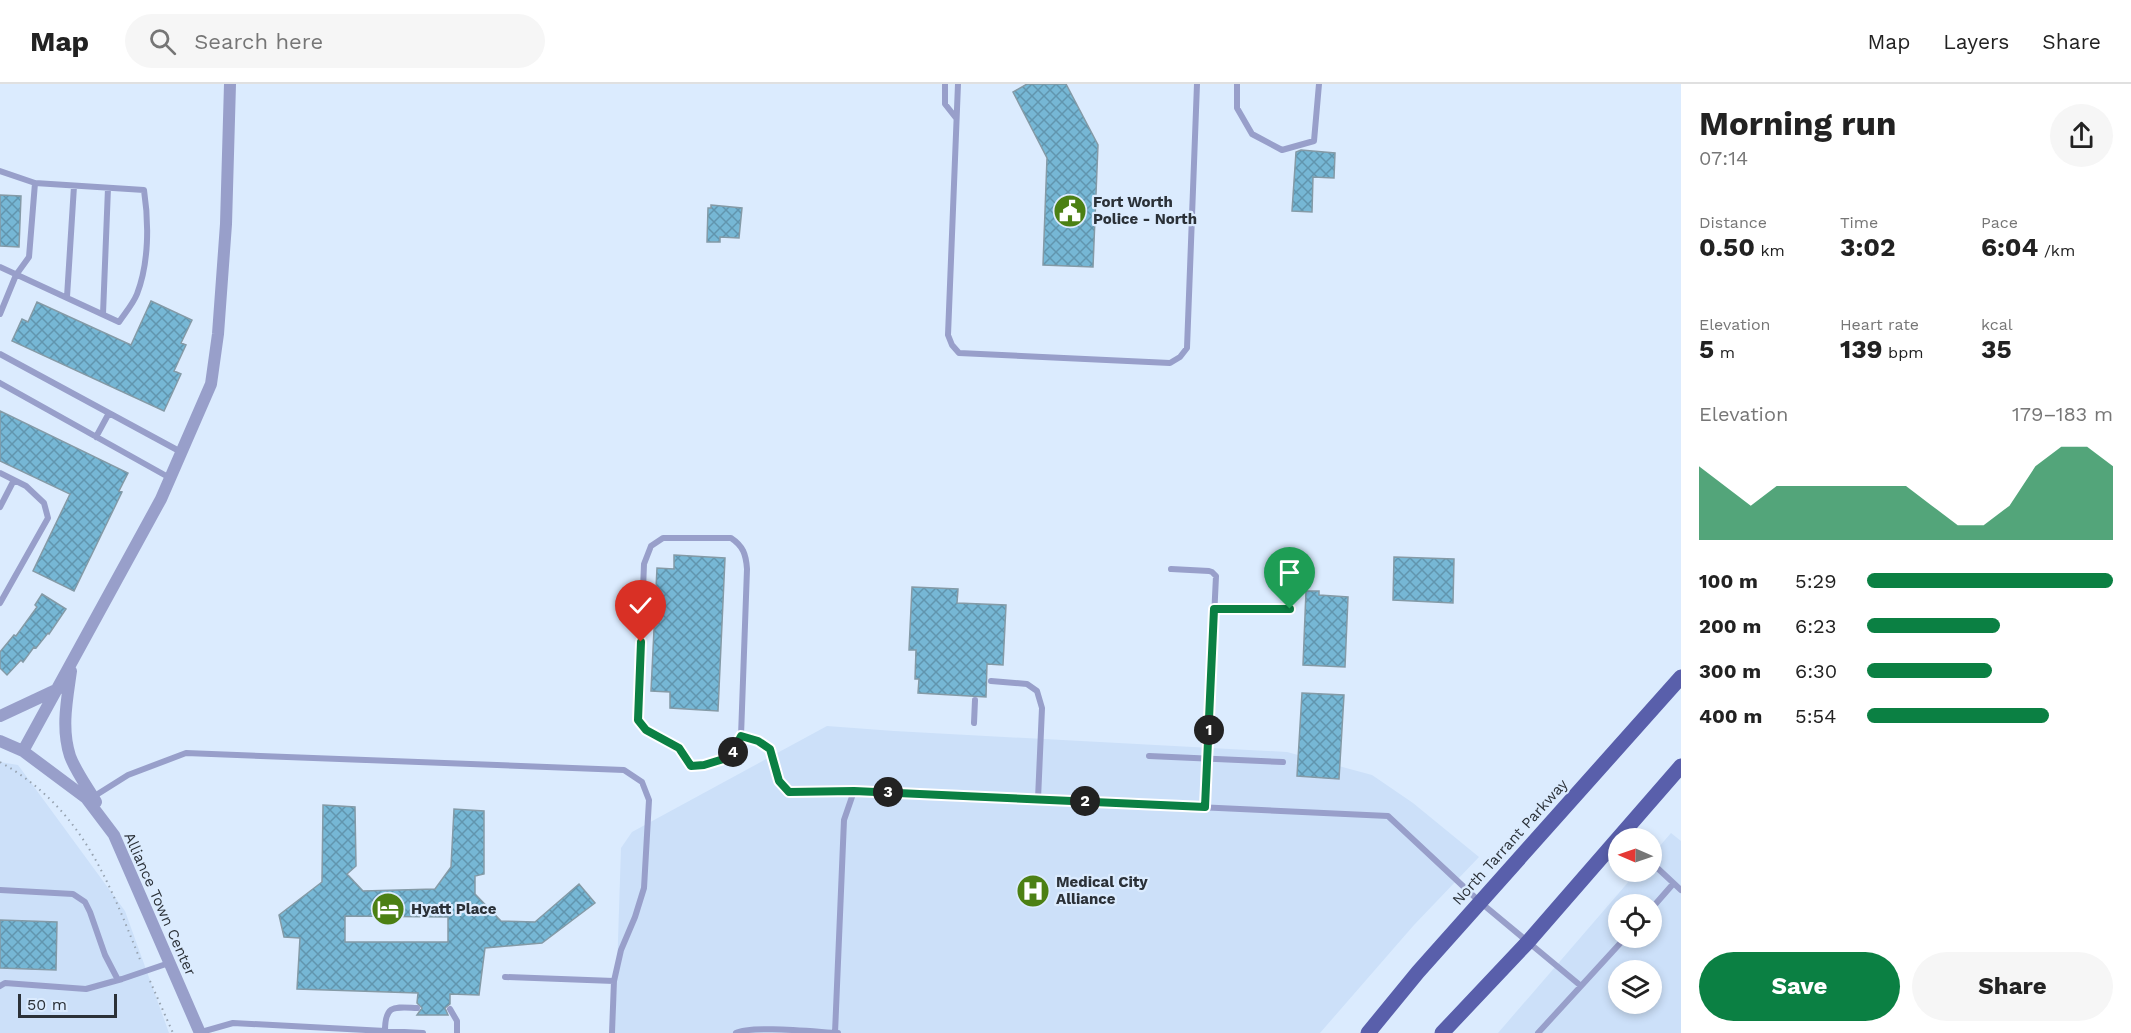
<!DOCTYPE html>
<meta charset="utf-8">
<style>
body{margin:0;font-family:"Work Sans",sans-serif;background:#f6f6f6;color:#222;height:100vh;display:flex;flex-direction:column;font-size:22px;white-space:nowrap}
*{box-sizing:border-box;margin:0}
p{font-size:20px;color:#767676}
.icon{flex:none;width:33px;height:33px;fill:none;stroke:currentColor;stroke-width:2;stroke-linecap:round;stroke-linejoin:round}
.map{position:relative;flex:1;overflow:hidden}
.sheet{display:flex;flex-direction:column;background:#fff;width:450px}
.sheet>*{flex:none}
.needle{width:39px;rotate:272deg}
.buttons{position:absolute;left:1608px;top:744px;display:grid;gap:12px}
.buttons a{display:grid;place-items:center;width:54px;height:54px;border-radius:50%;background:#fff;box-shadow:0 3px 9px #0003;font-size:30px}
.scale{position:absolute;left:18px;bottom:15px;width:99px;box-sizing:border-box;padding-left:6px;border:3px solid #2b3138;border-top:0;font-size:16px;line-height:21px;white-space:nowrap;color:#2b3138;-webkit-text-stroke:4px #dbebfe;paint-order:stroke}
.pin{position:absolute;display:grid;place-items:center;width:51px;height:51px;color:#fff;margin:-62px -26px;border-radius:50% 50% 50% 0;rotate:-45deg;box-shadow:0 0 6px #0007}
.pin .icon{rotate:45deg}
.km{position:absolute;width:30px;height:30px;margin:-15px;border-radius:50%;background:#222;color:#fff;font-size:16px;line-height:30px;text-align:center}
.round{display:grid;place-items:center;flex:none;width:63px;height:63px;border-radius:32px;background:#f6f6f6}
.headline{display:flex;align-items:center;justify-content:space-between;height:102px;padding:0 18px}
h1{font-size:33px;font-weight:700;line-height:45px}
.figures{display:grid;grid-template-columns:repeat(3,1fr);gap:9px;height:102px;padding:6px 18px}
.figures div{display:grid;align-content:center}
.figures b{font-size:26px;font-weight:700}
.figures small{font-size:16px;font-weight:400}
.figures p{font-size:16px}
.chart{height:168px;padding:12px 18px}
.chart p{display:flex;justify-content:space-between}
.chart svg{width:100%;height:108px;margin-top:6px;fill:#0b8043;opacity:.7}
.action{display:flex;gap:12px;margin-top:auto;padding:12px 18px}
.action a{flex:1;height:69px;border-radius:36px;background:#0b8043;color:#fff;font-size:24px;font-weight:700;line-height:69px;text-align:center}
.action a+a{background:#f6f6f6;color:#222}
ul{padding:0 18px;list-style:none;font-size:20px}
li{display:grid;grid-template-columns:96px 72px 1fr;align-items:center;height:45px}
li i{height:15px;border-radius:8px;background:#0b8043}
header{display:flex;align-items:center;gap:36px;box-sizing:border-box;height:84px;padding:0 30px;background:#fff;border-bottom:2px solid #e0e0e0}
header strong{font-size:28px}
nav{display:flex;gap:33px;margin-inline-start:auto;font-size:21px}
.search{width:420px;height:54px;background:#f6f6f6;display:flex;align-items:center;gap:15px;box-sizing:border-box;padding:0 21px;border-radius:33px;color:#767676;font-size:22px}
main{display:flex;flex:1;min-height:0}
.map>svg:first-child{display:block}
.built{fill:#cce0f9;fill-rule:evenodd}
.building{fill:url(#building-cross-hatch);stroke:#849aa6;stroke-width:1.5;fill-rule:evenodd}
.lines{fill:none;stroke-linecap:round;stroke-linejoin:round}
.path{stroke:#96a2b0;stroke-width:2;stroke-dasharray:1.5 4.5;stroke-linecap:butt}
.lane{stroke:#989fca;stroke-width:6}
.street{stroke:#989fca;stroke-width:12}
.primary{stroke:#595fab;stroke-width:15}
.route-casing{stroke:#fff;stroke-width:12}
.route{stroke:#0b8043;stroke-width:8}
.labels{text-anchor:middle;stroke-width:4.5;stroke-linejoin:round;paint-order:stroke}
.poi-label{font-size:15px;font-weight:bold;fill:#2b3138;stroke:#dbebfe;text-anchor:start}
.street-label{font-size:15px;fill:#2b3138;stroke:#dbebfe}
</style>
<header>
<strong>Map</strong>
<div class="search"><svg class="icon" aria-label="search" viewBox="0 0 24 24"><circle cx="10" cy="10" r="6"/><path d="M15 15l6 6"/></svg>Search here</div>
<nav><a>Map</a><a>Layers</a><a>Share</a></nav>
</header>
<main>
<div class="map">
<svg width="1681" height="949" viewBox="0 0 1681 949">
<defs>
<pattern id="building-cross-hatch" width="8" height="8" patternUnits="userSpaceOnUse" patternTransform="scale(1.5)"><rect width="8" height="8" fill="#76b7d5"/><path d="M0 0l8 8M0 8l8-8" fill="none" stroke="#6195ae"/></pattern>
</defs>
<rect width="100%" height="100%" fill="#dbebfe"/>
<!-- built -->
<path class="built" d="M827 642 894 647 1287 668 1372 691 1413 719 1479 773 1414 841 1320 949H615L621 764 632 748Z
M0 678 18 681 125 827 169 949H0Z
M1671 749 1681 757V949H1498L1637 788H1652V771ZM1618 820H1652V854H1618ZM1618 886H1652V920H1618Z"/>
<!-- building -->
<path class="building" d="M1027 0H1066L1098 61 1093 183 1043 181 1047 74 1013 8Z
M1301 66 1335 69 1334 94 1313 93 1312 128 1292 127 1296 68Z
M0 111 21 112 19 163 0 162Z
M711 121 742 124 739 154 720 153V158H707L708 124H711Z
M151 217 192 236 181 259 186 261 174 287 181 290 164 327 12 257 22 235 28 238 37 218 131 261Z
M0 327 128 389 119 407 122 408 74 507 33 487 70 410 0 377Z
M674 471 725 474 718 627 670 624V608L651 607 657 484 674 485Z
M1394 473 1454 475 1453 519 1393 516Z
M912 503 958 505 957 519 1006 521 1003 581 987 580 986 613 918 609 919 595H915L916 566H909Z
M1306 507H1319V511L1348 513 1345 583 1303 581Z
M42 510 66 525 49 550 48 549 36 564 34 563 23 578 21 576 7 591 0 584V568L14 551 16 552 37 523 35 521Z
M1302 609 1344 611 1339 695 1297 692Z
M323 721 355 723 356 782 347 790 363 807 435 805 451 783 454 725 484 727V790L475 792V810L501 837 535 838 579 800 595 819 542 859 485 864 479 911 450 910V920L445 924 448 931H417L422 924 417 919 418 909 297 905 300 854 284 853 279 831 322 798ZM345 832 448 833V858H345Z
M0 836 57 838 56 886 0 884Z"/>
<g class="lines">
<!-- path -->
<path class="path" d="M0 678C82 724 108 796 141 878
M150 897 173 949"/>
<!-- lane -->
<path class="lane" d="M945 0V20L956 34
M958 0 948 251 952 261 959 269 1170 279 1180 273 1187 264 1197 0
M1237 0V24L1252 50 1282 66 1314 57 1319 0
M0 87 35 99 144 106C149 139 149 179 137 210 133 220 125 229 119 238L0 183
M67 213 74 102
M0 230 16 191 29 173 35 99
M103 230 108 104
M0 270 181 368
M0 299 170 394
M96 353 109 329
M0 389 26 402 44 419 48 434 0 519
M0 423 14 396
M663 454H731C743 462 746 470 747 485L741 652 730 673 704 681 691 682 679 664 646 647 638 636 644 480 651 462Z
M1171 485 1209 487 1212 488 1216 492 1205 723
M1214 525H1290
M991 597 1027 600 1037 607 1042 624 1038 715
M974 639 975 616
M741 652 758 657 770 665 779 697 789 708 854 707 1388 732 1480 818 1581 902
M1149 672 1283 678
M93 713 128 691 186 669 624 686 642 698 649 716 644 804 635 833 621 866 614 897 612 949
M1652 779 1681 806
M0 806 73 810 85 818 90 828 105 871 118 896
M1652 824 1673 800
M505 893 614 897
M0 902 5 899 86 905 122 895 169 879
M450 925 457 937V949
M385 947C385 920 394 923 417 924
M198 949 233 939 423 949
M736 949C751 941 817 948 838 949
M835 949 844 736 854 707
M1538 949 1625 854"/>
<!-- street -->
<path class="street" d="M71 587C67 616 61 644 70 672 76 688 88 704 96 718
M0 632 58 605
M0 657 23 667 86 714 114 751 200 949
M23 667 161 415 211 300 218 250 226 140 230 0"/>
<!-- primary -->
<path class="primary" d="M1368 949 1418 888 1681 593
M1442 949 1527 859 1681 682"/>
</g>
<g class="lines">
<defs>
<path id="route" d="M641 558 638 636 646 646 679 664 691 682 704 681 730 673 741 652 758 657 770 665 779 697 789 708 854 707 1205 723 1214 525H1290"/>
</defs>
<!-- route casing -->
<use href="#route" class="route-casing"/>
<!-- route -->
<use href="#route" class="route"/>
</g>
<!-- icons -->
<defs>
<symbol id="civic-disc" viewBox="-11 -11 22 22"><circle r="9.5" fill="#4c8014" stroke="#dbebfe"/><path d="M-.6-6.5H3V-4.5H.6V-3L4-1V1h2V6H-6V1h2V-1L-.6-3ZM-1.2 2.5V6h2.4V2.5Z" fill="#fff"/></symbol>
<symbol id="hospital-disc" viewBox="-11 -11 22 22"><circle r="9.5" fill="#4c8014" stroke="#dbebfe"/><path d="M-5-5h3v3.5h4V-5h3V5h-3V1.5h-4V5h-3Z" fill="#fff"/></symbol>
<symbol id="hotel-disc" viewBox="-11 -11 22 22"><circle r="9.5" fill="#4c8014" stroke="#dbebfe"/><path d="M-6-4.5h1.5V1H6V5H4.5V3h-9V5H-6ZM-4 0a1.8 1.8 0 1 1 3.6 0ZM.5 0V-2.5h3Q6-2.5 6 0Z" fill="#fff"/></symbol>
</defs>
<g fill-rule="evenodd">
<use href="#civic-disc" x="1051" y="108" width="38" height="38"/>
<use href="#hospital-disc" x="1014" y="788" width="38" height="38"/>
<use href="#hotel-disc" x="369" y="806" width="38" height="38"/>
</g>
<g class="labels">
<!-- poi labels -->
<g class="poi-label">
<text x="1093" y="123">Fort Worth<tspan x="1093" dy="17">Police - North</tspan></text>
<text x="1056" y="803">Medical City<tspan x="1056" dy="17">Alliance</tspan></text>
<text x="411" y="830">Hyatt Place</text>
</g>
<!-- street labels -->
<g class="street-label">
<text transform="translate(1510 758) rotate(-48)" y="5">North Tarrant Parkway</text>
<text transform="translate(160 820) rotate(66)" y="5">Alliance Town Center</text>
</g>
</g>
</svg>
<div class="buttons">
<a><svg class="needle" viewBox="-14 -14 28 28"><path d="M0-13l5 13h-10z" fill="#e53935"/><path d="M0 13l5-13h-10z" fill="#767676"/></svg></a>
<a><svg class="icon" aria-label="locate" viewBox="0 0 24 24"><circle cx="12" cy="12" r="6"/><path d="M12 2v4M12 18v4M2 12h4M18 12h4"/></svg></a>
<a><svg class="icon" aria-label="layers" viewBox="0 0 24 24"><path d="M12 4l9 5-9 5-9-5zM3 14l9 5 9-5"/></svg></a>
</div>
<div class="scale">50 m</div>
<div class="pin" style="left:1290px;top:525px;background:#1e9e55"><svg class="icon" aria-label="arrive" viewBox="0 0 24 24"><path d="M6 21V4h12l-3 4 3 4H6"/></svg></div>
<div class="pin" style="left:641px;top:558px;background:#d93025"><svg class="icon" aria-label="check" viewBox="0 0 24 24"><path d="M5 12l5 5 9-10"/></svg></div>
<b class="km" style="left:1209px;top:646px">1</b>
<b class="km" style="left:1085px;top:717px">2</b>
<b class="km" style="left:888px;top:708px">3</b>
<b class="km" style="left:733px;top:668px">4</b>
</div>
<section class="sheet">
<div class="headline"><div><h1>Morning run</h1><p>07:14</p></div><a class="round"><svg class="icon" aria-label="share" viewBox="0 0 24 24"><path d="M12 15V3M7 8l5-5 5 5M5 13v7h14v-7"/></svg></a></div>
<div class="figures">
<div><p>Distance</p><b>0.50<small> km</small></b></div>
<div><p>Time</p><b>3:02</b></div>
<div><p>Pace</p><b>6:04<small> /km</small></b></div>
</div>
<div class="figures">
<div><p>Elevation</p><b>5<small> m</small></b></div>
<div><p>Heart rate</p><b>139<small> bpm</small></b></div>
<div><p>kcal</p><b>35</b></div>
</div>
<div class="chart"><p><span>Elevation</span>179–183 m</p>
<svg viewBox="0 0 160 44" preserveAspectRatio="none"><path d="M0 44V14L10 22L20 30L30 22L40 22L50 22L60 22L70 22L80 22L90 30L100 38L110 38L120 30L130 14L140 6L150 6L160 14V44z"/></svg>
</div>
<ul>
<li><b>100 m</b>5:29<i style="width:100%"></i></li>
<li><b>200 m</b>6:23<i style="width:54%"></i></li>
<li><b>300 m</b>6:30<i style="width:51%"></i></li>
<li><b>400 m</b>5:54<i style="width:74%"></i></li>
</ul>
<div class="action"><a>Save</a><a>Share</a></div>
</section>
</main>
